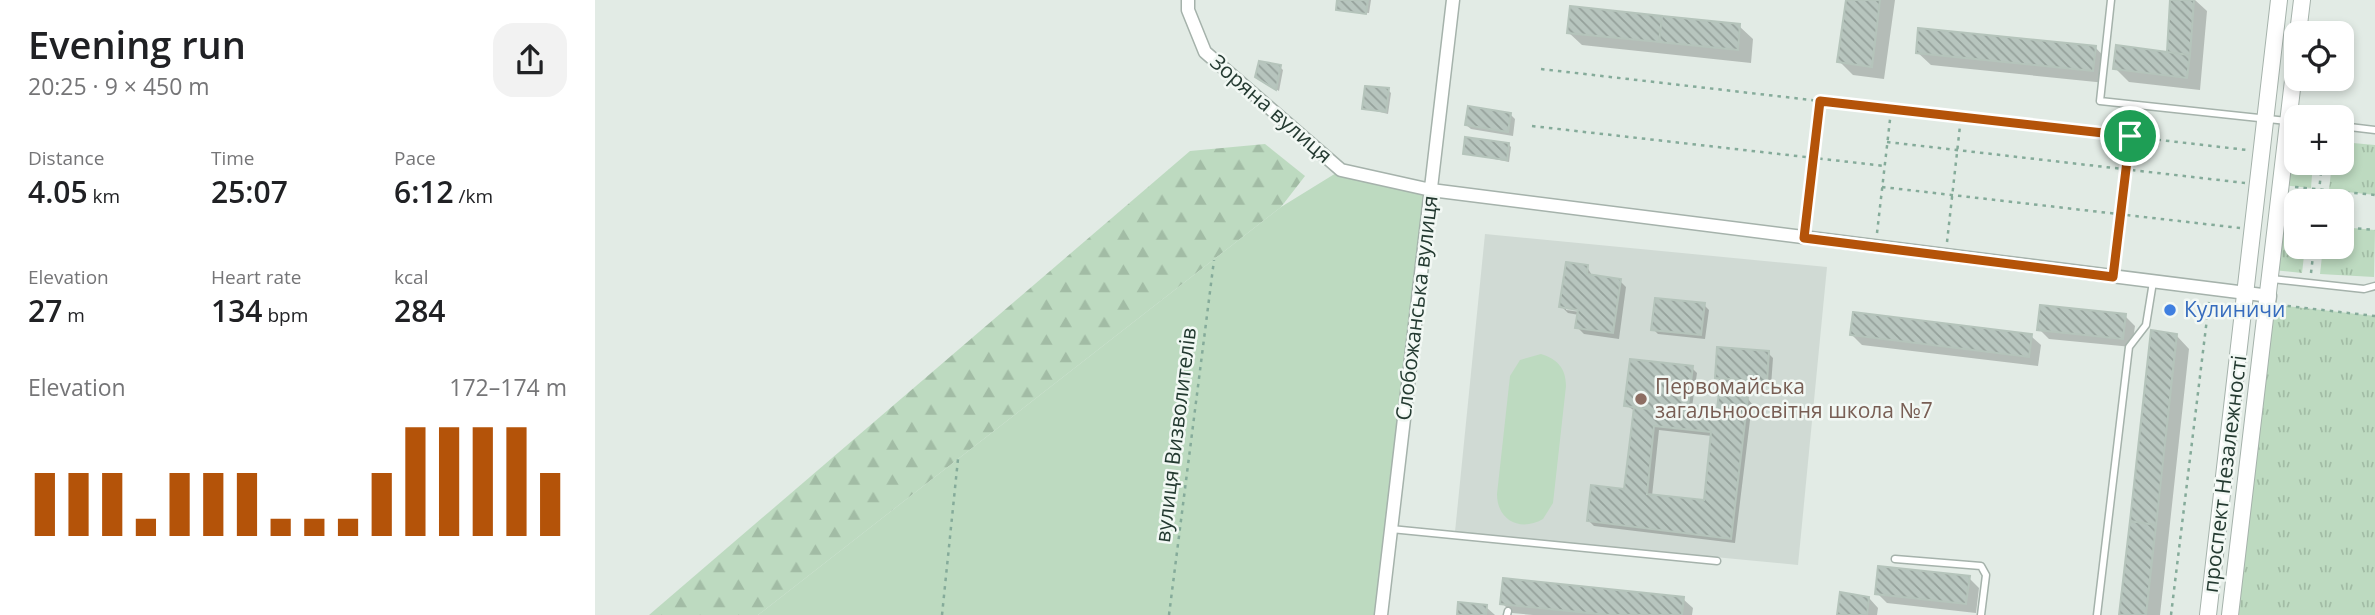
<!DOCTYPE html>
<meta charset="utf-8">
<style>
body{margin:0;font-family:"Open Sans",sans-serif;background:#f2f2f2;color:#202124;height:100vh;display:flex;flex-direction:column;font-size:26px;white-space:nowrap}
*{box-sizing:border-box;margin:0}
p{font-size:23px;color:#757577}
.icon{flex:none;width:38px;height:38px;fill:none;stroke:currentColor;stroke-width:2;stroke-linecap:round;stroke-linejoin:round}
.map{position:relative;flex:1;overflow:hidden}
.side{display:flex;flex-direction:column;background:#fff;width:595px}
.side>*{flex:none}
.tools{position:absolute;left:1689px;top:21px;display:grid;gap:14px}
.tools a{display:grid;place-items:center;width:70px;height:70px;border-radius:14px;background:#fff;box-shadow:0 4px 10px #0003;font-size:35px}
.pin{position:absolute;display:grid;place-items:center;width:60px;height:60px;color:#fff;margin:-30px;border:4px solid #fff;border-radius:50%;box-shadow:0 2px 7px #0007}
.round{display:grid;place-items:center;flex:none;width:74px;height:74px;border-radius:21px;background:#f2f2f2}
.overview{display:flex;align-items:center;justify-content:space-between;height:119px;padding:0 28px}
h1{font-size:38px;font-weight:600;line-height:52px}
.figures{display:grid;grid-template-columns:repeat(3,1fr);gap:10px;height:119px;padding:7px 28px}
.figures div{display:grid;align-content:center}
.figures b{font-size:30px;font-weight:600}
.figures small{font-size:19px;font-weight:400}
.figures p{font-size:19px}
.chart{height:196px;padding:14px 28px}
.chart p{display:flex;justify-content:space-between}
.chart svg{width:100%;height:126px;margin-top:7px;stroke:#b45309;stroke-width:6}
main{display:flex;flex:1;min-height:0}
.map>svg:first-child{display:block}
.built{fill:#d0dad4}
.grass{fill:url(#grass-tufts)}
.forest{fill:url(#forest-firs)}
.green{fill:#bddac0}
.shadow{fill:#0003;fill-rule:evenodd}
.building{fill:url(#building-back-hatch);stroke:#b5c4bb;stroke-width:2;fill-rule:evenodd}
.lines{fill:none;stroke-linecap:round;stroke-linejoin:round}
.service-casing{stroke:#a5b2ab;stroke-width:9}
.minor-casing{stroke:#a5b2ab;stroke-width:15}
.tertiary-casing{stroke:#a5b2ab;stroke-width:18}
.path{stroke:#85ab9a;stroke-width:2.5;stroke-dasharray:3.5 5;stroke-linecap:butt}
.service{stroke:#fff;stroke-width:6}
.minor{stroke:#fff;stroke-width:12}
.tertiary{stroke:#fff;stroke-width:16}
.route-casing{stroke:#fff;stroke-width:14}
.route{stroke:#b45309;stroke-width:9}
.shop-dot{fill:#3f7fe0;stroke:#f2f8f4;stroke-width:2.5}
.education-dot{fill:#8d6e63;stroke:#f2f8f4;stroke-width:2.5}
.labels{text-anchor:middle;stroke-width:5;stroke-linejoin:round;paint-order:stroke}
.street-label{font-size:21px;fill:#243a31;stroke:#f2f8f4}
.shop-label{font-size:21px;fill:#366cbe;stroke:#f2f8f4;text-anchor:start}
.education-label{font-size:21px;fill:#785e54;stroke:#f2f8f4;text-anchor:start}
</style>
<main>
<section class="side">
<div class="overview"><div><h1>Evening run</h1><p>20:25 · 9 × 450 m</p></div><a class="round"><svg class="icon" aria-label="share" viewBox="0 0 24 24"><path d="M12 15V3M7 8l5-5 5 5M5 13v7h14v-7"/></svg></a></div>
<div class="figures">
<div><p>Distance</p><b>4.05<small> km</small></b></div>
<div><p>Time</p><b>25:07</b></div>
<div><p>Pace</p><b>6:12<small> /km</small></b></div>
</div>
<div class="figures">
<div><p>Elevation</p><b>27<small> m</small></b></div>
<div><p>Heart rate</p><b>134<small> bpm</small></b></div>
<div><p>kcal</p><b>284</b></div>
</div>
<div class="chart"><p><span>Elevation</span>172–174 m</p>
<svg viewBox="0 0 160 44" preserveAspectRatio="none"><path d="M5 44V22M15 44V22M25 44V22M35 44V38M45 44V22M55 44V22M65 44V22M75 44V38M85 44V38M95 44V38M105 44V22M115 44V6M125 44V6M135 44V6M145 44V6M155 44V22"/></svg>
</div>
</section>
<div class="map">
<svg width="1780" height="615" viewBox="0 0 1780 615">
<defs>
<pattern id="grass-tufts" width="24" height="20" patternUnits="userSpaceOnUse" patternTransform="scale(1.75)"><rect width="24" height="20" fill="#bddac0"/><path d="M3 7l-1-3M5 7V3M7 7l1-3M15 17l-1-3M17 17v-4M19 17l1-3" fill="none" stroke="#a2bca5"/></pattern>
<pattern id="forest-firs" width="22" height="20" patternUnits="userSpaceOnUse" patternTransform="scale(1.75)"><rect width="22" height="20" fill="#bddac0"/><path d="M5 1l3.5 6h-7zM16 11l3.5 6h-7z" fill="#a2bca5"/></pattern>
<pattern id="building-back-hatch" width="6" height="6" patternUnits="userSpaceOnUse" patternTransform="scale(1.75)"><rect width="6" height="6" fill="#b7c5be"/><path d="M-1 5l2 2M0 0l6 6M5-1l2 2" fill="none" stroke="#95a19b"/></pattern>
</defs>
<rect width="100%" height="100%" fill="#e2ebe5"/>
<!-- built -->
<path class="built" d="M890 234 1232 267 1203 565 860 532Z"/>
<!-- grass -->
<path class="grass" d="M1691 135 1701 136V163H1718L1716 188 1686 185Z
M1747 142 1780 145V195L1734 190 1737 163H1746Z
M1683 220 1701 222V247H1710L1707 273 1678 270Z
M1747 227 1780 230 1779 277 1725 274 1728 247H1746Z
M1674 304 1780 316V615H1638Z"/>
<!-- forest -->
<path class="forest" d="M670 144 710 176 686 207 163 615H54L595 151Z"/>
<!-- green -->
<path class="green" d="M746 170 836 190 786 615H163L686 207Z
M946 354C962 359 971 368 971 386L958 503 948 519C926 532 902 521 902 494L915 376 925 360Z"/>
<!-- shadow -->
<path class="shadow" d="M744 0H776L774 13 744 10Z
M1252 0H1300L1289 79 1258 75 1244 61Z
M1577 0H1600L1612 11 1605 90 1534 82 1520 68 1573 54Z
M1144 26 1158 39 1156 63 987 45 973 32Z
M1500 47 1513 61 1511 83 1336 65 1322 52Z
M685 67 688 70 684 91 665 80Z
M793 90 796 93 793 114 769 108Z
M915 114 920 119 918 136 876 129 871 125Z
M913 144 916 147 914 162 870 153Z
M992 267 998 277 1025 281 1031 287 1024 339 989 334 982 327 984 315 973 313 966 306ZM971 306 992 309 991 313 971 310Z
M1109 305 1114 310 1110 339 1063 334 1058 329Z
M1530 316 1540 326 1537 347 1454 339 1444 329Z
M1257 335 1436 336 1446 345 1443 366 1267 345Z
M1581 335 1594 349 1565 615H1526Z
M1173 353 1178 358 1176 386 1127 382 1122 378Z
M1097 368 1102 373 1097 407 1123 411 1153 399 1157 404 1140 543 999 526 994 521 1030 491 1040 411 1031 405ZM1064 430 1117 436 1110 502 1057 496Z
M1374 578 1384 588 1381 613 1292 603 1282 593Z
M1274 598 1283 608 1282 615H1243Z
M1088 599 1098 608 1097 615H938L917 613 907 603Z
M891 607 900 615H863Z"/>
<!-- building -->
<path class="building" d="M742 0H773L771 14 741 10Z
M1251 0H1285L1277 67 1242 62Z
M1575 0H1599L1595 55 1572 52Z
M975 6 1067 16 1064 42 972 33Z
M1067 16 1145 24 1143 50 1064 42Z
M1323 28 1501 46 1498 71 1321 53Z
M1521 45 1595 55 1592 78 1518 69Z
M664 61 686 65 681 90 660 77Z
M770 86 794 88 791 112 767 109Z
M873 106 916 113 913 132 870 125Z
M870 137 914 143 912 160 868 154Z
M971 262 993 265 992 274 1026 279 1018 333 980 328 983 310 964 307Z
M1060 298 1110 303 1106 335 1056 330Z
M1571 304 1580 305 1578 316 1570 315Z
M1445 305 1531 314 1528 339 1442 330Z
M1258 312 1437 334 1434 357 1255 335Z
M1556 330 1582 334 1561 525 1535 521Z
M1122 347 1174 351 1172 382 1120 378Z
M1035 359 1098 366 1092 414 1029 406Z
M1124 393 1153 397 1136 539 992 521 996 485 1029 489 1039 407 1092 414 1093 405 1122 409ZM1059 426 1116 432 1109 500 1052 494Z
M1535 521 1561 525 1551 615H1524Z
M1283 566 1375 576 1371 604 1280 594Z
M908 578 1089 597 1087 615H1014L905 604Z
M1245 592 1274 597 1272 615H1242Z
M863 602 892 605 891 615H862Z"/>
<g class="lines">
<defs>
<path id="service" d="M1516 0 1505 101 1692 121
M1746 126 1780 130
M1677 279 1769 289 1780 286
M796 529 1122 561
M1300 559 1386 566 1391 575 1386 615
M912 615 913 611
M1502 615 1534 347 1551 325 1558 282"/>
<path id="minor" d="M593 0V10L610 52 746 170 836 190 1675 296 1674 303
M786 615 858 0"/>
<path id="tertiary" d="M1703 33 1707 0
M1613 615 1684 0
M1635 615 1701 55"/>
</defs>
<!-- service casing -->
<use href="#service" class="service-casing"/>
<!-- minor casing -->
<use href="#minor" class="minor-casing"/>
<!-- tertiary casing -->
<use href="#tertiary" class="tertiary-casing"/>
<!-- path -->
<path class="path" d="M946 69 1652 150
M937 126 1290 166
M1292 142 1650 183
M1287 187 1645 228
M1700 187 1780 195
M1723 201 1727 163
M1211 224 1225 102
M1746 227 1780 230
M1282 233 1296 111
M1352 242 1366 117
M1520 263 1535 138
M1716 273 1719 247
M1684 305 1780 316
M347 615 363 459
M574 615 619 260
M1576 615 1614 302"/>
<!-- service -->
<use href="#service" class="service"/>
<!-- minor -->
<use href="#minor" class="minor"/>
<!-- tertiary -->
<use href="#tertiary" class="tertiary"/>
</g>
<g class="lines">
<defs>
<path id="route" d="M1225 101 1535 136 1518 277 1209 238Z"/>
</defs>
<!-- route casing -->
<use href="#route" class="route-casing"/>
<!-- route -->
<use href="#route" class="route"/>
</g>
<!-- markers -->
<circle class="shop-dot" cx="1575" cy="310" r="7"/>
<circle class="education-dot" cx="1046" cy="399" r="7"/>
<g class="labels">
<!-- street labels -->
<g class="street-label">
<text transform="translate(676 109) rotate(41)" y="7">Зоряна вулиця</text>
<text transform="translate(822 308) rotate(-83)" y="7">Слобожанська вулиця</text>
<text transform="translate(581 435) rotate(-83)" y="7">вулиця Визволителів</text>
<text transform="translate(1630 474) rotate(-83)" y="7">проспект Незалежності</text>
</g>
<!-- shop labels -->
<g class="shop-label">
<text x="1589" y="317">Кулиничи</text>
</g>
<!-- education labels -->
<g class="education-label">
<text x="1060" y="394">Первомайська<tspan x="1060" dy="24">загальноосвітня школа №7</tspan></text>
</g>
</g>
</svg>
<div class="tools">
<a><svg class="icon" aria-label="locate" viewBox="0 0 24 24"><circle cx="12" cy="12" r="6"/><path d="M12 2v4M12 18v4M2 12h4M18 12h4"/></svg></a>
<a>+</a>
<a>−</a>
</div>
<div class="pin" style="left:1535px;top:136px;background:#1e9e55"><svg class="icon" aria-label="arrive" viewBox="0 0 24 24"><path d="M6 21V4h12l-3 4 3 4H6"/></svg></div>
</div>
</main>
